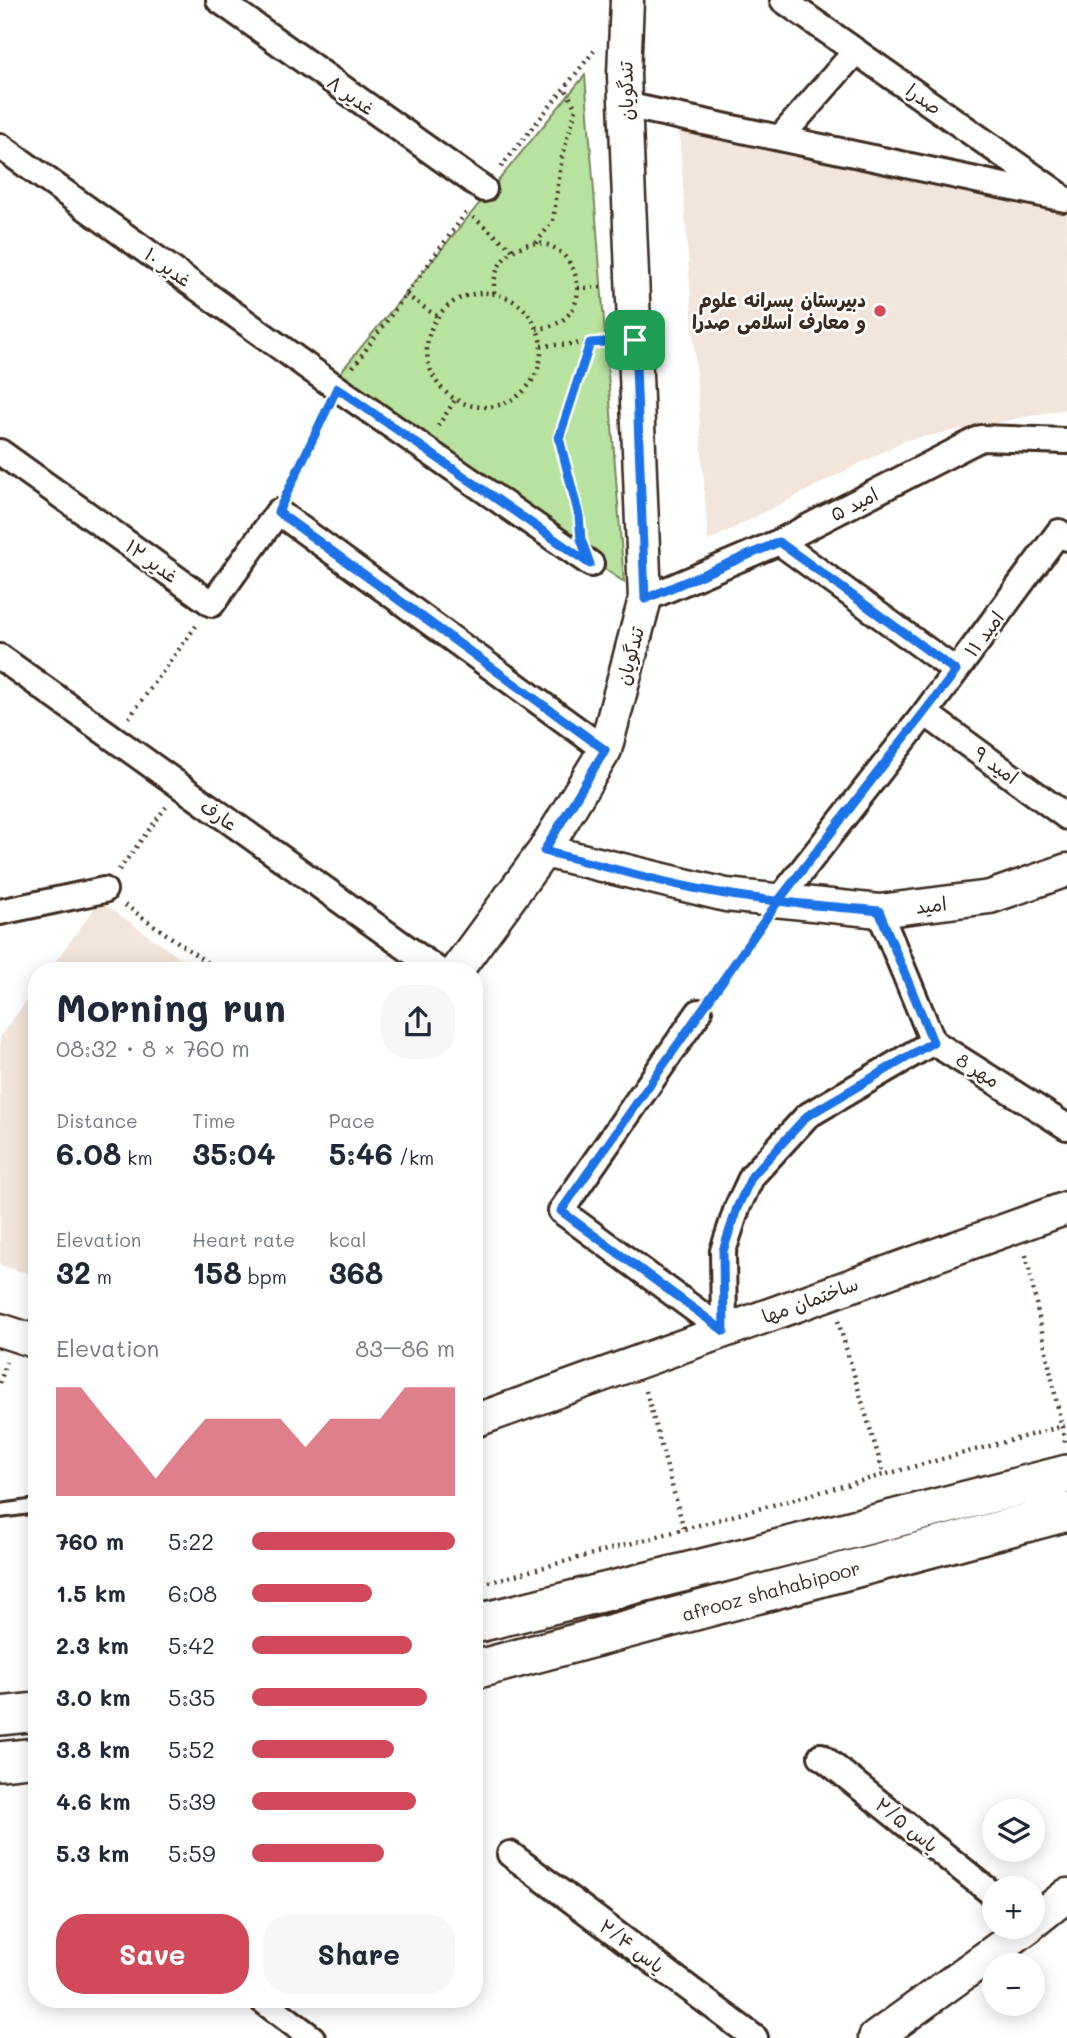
<!DOCTYPE html>
<meta charset="utf-8">
<style>
body{margin:0;font-family:Mali,"Playpen Sans Arabic",sans-serif;background:#f6f6f7;color:#1f2937;height:100vh;display:flex;flex-direction:column;font-size:26px;white-space:nowrap}
*{box-sizing:border-box;margin:0}
p{font-size:23px;color:#747a83}
.icon{flex:none;width:38px;height:38px;fill:none;stroke:currentColor;stroke-width:2;stroke-linecap:round;stroke-linejoin:round}
.map{position:relative;flex:1;overflow:hidden}
.side{position:absolute;left:28px;top:962px;width:455px;height:1046px;display:flex;flex-direction:column;background:#fff;border-radius:28px;box-shadow:0 4px 18px #0003}
.side>*{flex:none}
.fabs{position:absolute;left:982px;top:1799px;display:grid;gap:14px}
.fabs a{display:grid;place-items:center;width:63px;height:63px;border-radius:50%;background:#fff;box-shadow:0 4px 18px #0003;font-size:35px}
.pin{position:absolute;display:grid;place-items:center;width:60px;height:60px;color:#fff;margin:-30px;border-radius:14px;box-shadow:0 4px 10px #0006}
.round{display:grid;place-items:center;flex:none;width:74px;height:74px;border-radius:28px;background:#f6f6f7}
.overview{display:flex;align-items:center;justify-content:space-between;height:119px;padding:0 28px}
h1{font-size:38px;font-weight:700;line-height:52px}
.figures{display:grid;grid-template-columns:repeat(3,1fr);gap:10px;height:119px;padding:7px 28px}
.figures div{display:grid;align-content:center}
.figures b{font-size:30px;font-weight:700}
.figures small{font-size:19px;font-weight:400}
.figures p{font-size:19px}
.chart{height:196px;padding:14px 28px}
.chart p{display:flex;justify-content:space-between}
.chart svg{width:100%;height:126px;margin-top:7px;fill:#d1495b;opacity:.7}
.action{display:flex;gap:14px;margin-top:auto;padding:14px 28px}
.action a{flex:1;height:80px;border-radius:28px;background:#d1495b;color:#fff;font-size:28px;font-weight:700;line-height:80px;text-align:center}
.action a+a{background:#f6f6f7;color:#1f2937}
ul{padding:0 28px;list-style:none;font-size:23px}
li{display:grid;grid-template-columns:112px 84px 1fr;align-items:center;height:52px}
li i{height:18px;border-radius:9px;background:#d1495b}
.map>svg:first-child{display:block}
.built{fill:#f2e5db}
.green{fill:#b8e29f;stroke:#7a865e;stroke-width:2}
.lines{fill:none;stroke-linecap:round;stroke-linejoin:round}
.service-casing{stroke:#3b2a1e;stroke-width:18}
.minor-casing{stroke:#3b2a1e;stroke-width:30}
.tertiary-casing{stroke:#3b2a1e;stroke-width:37}
.secondary-casing{stroke:#3b2a1e;stroke-width:42}
.path{stroke:#3b2a1e;stroke-width:4.5;stroke-dasharray:2 5;stroke-linecap:butt}
.service{stroke:#fff;stroke-width:12}
.minor{stroke:#fff;stroke-width:24}
.tertiary{stroke:#fff;stroke-width:32}
.secondary{stroke:#fff;stroke-width:37}
.route-casing{stroke:#fff;stroke-width:14}
.route{stroke:#1a73e8;stroke-width:9}
.poi-dot{fill:#d1495b;stroke:#fff;stroke-width:2.5}
.labels{text-anchor:middle;stroke-width:5;stroke-linejoin:round;paint-order:stroke}
.street-label{font-size:19px;fill:#3b2a1e;stroke:#fff}
.poi-label{font-size:19px;font-weight:bold;fill:#3b2a1e;stroke:#fff;text-anchor:end}
</style>
<div class="map">
<svg width="1067" height="2038" viewBox="0 0 1067 2038">
<rect width="100%" height="100%" fill="#fff"/>
<filter id="ink" filterUnits="userSpaceOnUse"><feTurbulence type="fractalNoise" baseFrequency=".0143" numOctaves="2"/><feDisplacementMap in="SourceGraphic" scale="14" xChannelSelector="R" yChannelSelector="G"/><feConvolveMatrix kernelMatrix="1 2 1 2 8 2 1 2 1" color-interpolation-filters="sRGB"/></filter>
<g filter="url(#ink)">
<!-- built -->
<path class="built" d="M679 130 1067 212V409L906 440 708 541Z
M100 901 198 971H48Z
M37 987V1276L0 1265V1036Z"/>
<!-- green -->
<path class="green" d="M585 75 624 582 330 385Z"/>
<g class="lines">
<defs>
<path id="service" d="M0 1511 37 1506"/>
<path id="minor" d="M219 0 484 189
M783 0 1057 193
M625 105 1065 199
M780 138 856 51
M0 146 337 388 591 564
M0 452 212 604 278 512 605 750
M779 542 956 671
M645 599 779 542 981 438 1067 441
M0 657 439 971
M925 713 1067 817
M779 900 925 713 1059 532 1067 538
M879 911 933 1042
M0 912 104 890
M699 1012 561 1211 724 1331
M933 1042 1067 1127
M724 1331 723 1251 737 1208 752 1176 807 1116 933 1042
M821 1756 994 1895
M510 1854 755 2038
M262 2000 312 2038"/>
<path id="tertiary" d="M544 851 726 895 879 911 990 897 1067 870
M456 971 544 851 605 750 645 599 624 75 627 0
M0 1330 37 1342
M474 1421 1067 1208
M1032 1923 1067 1895
M875 2038 1028 1927"/>
<path id="secondary" d="M474 1624 718 1564 1067 1474
M474 1670 1067 1512
M0 1716 37 1712
M0 1761 37 1757"/>
</defs>
<!-- service casing -->
<use href="#service" class="service-casing"/>
<!-- minor casing -->
<use href="#minor" class="minor-casing"/>
<!-- tertiary casing -->
<use href="#tertiary" class="tertiary-casing"/>
<!-- secondary casing -->
<use href="#secondary" class="secondary-casing"/>
<!-- path -->
<path class="path" d="M501 167 594 51
M473 217 514 251
M536 243 553 221 562 157 576 109 565 88
M578 288 603 287
M494 293C493 276 498 261 513 251 569 214 613 320 537 329
M427 350a57 57 0 1 1 114 0a57 57 0 1 1-114 0Z
M406 295 438 317
M541 346 603 342
M353 367 468 210
M438 426 455 400
M290 487 325 413
M579 521 559 438 590 343
M129 718 196 626
M119 870 166 807
M125 905 219 971
M714 991 758 930
M1026 1255 1065 1442
M838 1321 884 1475
M0 1383 6 1362
M646 1391 684 1529
M482 1584 1067 1425"/>
<!-- service -->
<use href="#service" class="service"/>
<!-- minor -->
<use href="#minor" class="minor"/>
<!-- tertiary -->
<use href="#tertiary" class="tertiary"/>
<!-- secondary -->
<use href="#secondary" class="secondary"/>
</g>
</g>
<g class="lines" filter="url(#ink)">
<defs>
<path id="route" d="M635 340 590 343 559 438 579 516 581 539 590 564 337 388 278 512 605 750 544 851C604 866 665 884 726 894 776 903 829 906 879 911L933 1042 807 1116 752 1176 737 1208 723 1251 724 1331 561 1211 779 900 956 671 779 542 645 599 635 340"/>
</defs>
<!-- route casing -->
<use href="#route" class="route-casing"/>
<!-- route -->
<use href="#route" class="route"/>
</g>
<!-- markers -->
<circle class="poi-dot" cx="880" cy="311" r="7"/>
<g class="labels">
<!-- street labels -->
<g class="street-label">
<text transform="translate(626 91) rotate(-91)" y="7">تندگویان</text>
<text transform="translate(351 95) rotate(36)" y="7">غدیر ۸</text>
<text transform="translate(924 99) rotate(35)" y="7">صدرا</text>
<text transform="translate(168 267) rotate(36)" y="7">غدیر ۱۰</text>
<text transform="translate(854 504) rotate(-27)" y="7">امید ۵</text>
<text transform="translate(152 561) rotate(36)" y="7">غدیر ۱۲</text>
<text transform="translate(984 634) rotate(-53)" y="7">امید ۱۱</text>
<text transform="translate(630 656) rotate(-75)" y="7">تندگویان</text>
<text transform="translate(996 765) rotate(36)" y="7">امید ۹</text>
<text transform="translate(219 815) rotate(35)" y="7">عارف</text>
<text transform="translate(931 905) rotate(-7)" y="7">امید</text>
<text transform="translate(978 1070) rotate(32)" y="7">مهر 8</text>
<text transform="translate(810 1300) rotate(-20)" y="7">ساختمان مها</text>
<text transform="translate(771 1591) rotate(-15)" y="7">afrooz shahabipoor</text>
<text transform="translate(907 1825) rotate(39)" y="7">یاس ۲/۵</text>
<text transform="translate(632 1946) rotate(37)" y="7">یاس ۲/۴</text>
</g>
<!-- poi labels -->
<g class="poi-label">
<text x="866" y="307">دبیرستان پسرانه علوم<tspan x="866" dy="22">و معارف اسلامی صدرا</tspan></text>
</g>
</g>
</svg>
<div class="fabs">
<a><svg class="icon" aria-label="layers" viewBox="0 0 24 24"><path d="M12 4l9 5-9 5-9-5zM3 14l9 5 9-5"/></svg></a>
<a>+</a>
<a>−</a>
</div>
<div class="pin" style="left:635px;top:340px;background:#1e9e55"><svg class="icon" aria-label="arrive" viewBox="0 0 24 24"><path d="M6 21V4h12l-3 4 3 4H6"/></svg></div>
<section class="side">
<div class="overview"><div><h1>Morning run</h1><p>08:32 · 8 × 760 m</p></div><a class="round"><svg class="icon" aria-label="share" viewBox="0 0 24 24"><path d="M12 15V3M7 8l5-5 5 5M5 13v7h14v-7"/></svg></a></div>
<div class="figures">
<div><p>Distance</p><b>6.08<small> km</small></b></div>
<div><p>Time</p><b>35:04</b></div>
<div><p>Pace</p><b>5:46<small> /km</small></b></div>
</div>
<div class="figures">
<div><p>Elevation</p><b>32<small> m</small></b></div>
<div><p>Heart rate</p><b>158<small> bpm</small></b></div>
<div><p>kcal</p><b>368</b></div>
</div>
<div class="chart"><p><span>Elevation</span>83–86 m</p>
<svg viewBox="0 0 160 44" preserveAspectRatio="none"><path d="M0 44V6L10 6L20 17L30 27L40 38L50 27L60 17L70 17L80 17L90 17L100 27L110 17L120 17L130 17L140 6L150 6L160 6V44z"/></svg>
</div>
<ul>
<li><b>760 m</b>5:22<i style="width:100%"></i></li>
<li><b>1.5 km</b>6:08<i style="width:59%"></i></li>
<li><b>2.3 km</b>5:42<i style="width:79%"></i></li>
<li><b>3.0 km</b>5:35<i style="width:86%"></i></li>
<li><b>3.8 km</b>5:52<i style="width:70%"></i></li>
<li><b>4.6 km</b>5:39<i style="width:81%"></i></li>
<li><b>5.3 km</b>5:59<i style="width:65%"></i></li>
</ul>
<div class="action"><a>Save</a><a>Share</a></div>
</section>
</div>
